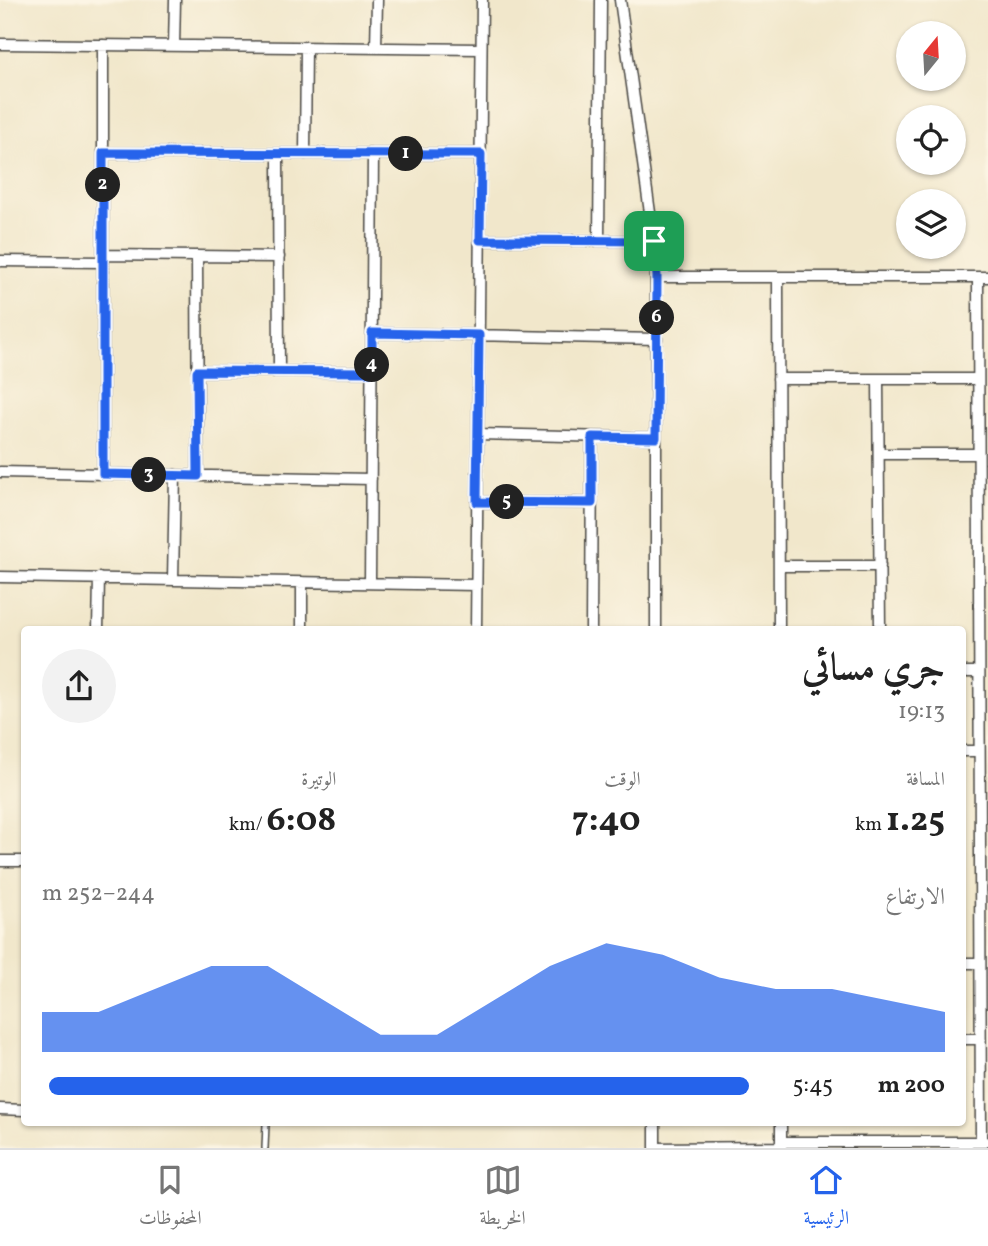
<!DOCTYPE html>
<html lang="ar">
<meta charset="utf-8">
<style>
body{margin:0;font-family:Vollkorn,Amiri,serif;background:#f2f2f2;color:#222;direction:rtl;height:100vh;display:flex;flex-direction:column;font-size:26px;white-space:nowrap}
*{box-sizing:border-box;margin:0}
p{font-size:23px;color:#767676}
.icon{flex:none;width:38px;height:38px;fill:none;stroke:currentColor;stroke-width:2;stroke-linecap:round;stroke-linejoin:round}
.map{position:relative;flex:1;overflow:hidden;direction:ltr}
.side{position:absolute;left:21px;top:626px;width:945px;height:500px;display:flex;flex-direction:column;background:#fff;border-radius:7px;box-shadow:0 2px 5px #0004;direction:rtl}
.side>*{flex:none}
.needle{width:46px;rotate:18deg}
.buttons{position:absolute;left:896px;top:21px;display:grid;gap:14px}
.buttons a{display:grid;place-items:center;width:70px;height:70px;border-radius:50%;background:#fff;box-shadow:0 2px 5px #0004;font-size:35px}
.pin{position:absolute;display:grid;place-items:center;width:60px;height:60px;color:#fff;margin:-30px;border-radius:14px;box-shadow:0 4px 10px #0006}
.km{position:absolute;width:35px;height:35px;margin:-18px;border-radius:50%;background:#222;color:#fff;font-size:19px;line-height:35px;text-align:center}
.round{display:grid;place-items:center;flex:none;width:74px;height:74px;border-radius:37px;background:#f2f2f2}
.summary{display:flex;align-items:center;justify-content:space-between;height:119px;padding:0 21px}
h1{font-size:38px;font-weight:700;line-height:52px}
.metrics{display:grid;grid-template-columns:repeat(3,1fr);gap:10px;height:119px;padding:7px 21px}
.metrics div{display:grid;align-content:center}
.metrics b{font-size:35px;font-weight:700}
.metrics small{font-size:19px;font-weight:400}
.metrics p{font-size:19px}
.chart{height:196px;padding:14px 21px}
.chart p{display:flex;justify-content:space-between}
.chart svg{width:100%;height:126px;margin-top:7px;fill:#2563eb;opacity:.7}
ul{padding:0 21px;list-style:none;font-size:23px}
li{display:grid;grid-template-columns:112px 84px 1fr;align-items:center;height:52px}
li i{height:18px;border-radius:9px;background:#2563eb}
.menu{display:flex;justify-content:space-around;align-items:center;height:98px;border-top:2px solid #e0e0e0;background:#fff;font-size:19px;color:#767676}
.menu a{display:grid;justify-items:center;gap:4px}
.menu .selected{color:#2563eb}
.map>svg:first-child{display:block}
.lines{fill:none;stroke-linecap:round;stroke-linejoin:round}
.service-casing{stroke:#494743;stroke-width:8}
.minor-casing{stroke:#494743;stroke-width:13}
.service{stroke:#fff;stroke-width:5}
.minor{stroke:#fff;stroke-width:10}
.route-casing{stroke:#fff;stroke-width:14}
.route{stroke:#2563eb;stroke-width:9}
</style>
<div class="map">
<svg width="988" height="1148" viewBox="0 0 988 1148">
<rect width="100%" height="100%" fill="#fcf5e5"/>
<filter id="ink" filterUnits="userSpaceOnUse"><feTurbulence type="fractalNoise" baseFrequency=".0143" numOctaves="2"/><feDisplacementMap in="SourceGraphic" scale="14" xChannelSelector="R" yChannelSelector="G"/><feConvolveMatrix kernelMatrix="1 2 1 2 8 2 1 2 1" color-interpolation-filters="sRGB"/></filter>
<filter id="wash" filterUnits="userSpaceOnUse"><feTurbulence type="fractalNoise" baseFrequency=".00686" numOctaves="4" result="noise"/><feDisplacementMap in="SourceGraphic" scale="28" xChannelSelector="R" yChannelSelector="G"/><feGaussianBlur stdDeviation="1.57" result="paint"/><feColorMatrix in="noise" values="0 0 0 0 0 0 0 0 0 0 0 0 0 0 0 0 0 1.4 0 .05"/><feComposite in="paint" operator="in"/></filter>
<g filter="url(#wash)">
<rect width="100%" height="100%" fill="#f1e7cb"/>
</g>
<g filter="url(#ink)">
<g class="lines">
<defs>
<path id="service" d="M265 1148 266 1124"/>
<path id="minor" d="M620 0 654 241 656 263V630
M0 44 481 49
M174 46 175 0
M376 48 377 0
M103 153 480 154
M278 154 279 371
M305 154 306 47
M480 240 654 241
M599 240 601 0
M103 255 279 257
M197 256 198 476
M0 261 103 262
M657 277H988
M778 277 779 630
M978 277 981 1142
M372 333 657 339
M197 371 372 372
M778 379H978
M878 379 880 630
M478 434 656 438
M879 454H978
M0 472 371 479
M103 474V45
M477 502 592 503
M779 566H880
M0 577 476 585
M173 580 175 475
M370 583 373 154
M98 630 99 578
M302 630V582
M476 630 482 0
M591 630 592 437
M962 672H979
M962 751H979
M0 861H24
M962 963H980
M962 1039H980
M0 1109 24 1110
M781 1124V1148
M781 1142H985
M655 1148 781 1147
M655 1148V1124"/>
</defs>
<!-- service casing -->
<use href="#service" class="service-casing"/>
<!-- minor casing -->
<use href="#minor" class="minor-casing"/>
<!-- service -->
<use href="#service" class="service"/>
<!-- minor -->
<use href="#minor" class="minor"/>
</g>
</g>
<g class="lines" filter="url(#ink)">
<defs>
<path id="route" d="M103 153 481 154 480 240 654 241 657 276 656 438 592 437V503L477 502 479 335 372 333V372L197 371 198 476 103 474Z"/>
</defs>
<!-- route casing -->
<use href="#route" class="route-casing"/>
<!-- route -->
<use href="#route" class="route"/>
</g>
</svg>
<div class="buttons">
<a><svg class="needle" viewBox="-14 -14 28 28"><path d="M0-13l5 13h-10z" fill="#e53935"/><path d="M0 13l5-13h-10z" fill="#767676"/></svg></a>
<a><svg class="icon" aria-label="locate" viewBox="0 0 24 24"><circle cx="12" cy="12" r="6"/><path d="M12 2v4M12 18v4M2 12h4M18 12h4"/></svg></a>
<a><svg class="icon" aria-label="layers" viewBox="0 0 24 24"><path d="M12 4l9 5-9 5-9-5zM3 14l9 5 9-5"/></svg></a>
</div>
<div class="pin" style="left:654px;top:241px;background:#1e9e55"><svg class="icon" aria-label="arrive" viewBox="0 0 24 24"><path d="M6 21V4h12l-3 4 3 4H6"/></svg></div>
<b class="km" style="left:406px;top:154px">1</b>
<b class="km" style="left:103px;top:185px">2</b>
<b class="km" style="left:149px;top:475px">3</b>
<b class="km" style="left:372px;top:365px">4</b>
<b class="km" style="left:507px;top:502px">5</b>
<b class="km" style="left:657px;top:318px">6</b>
<section class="side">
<div class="summary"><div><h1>جري مسائي</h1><p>19:13</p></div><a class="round"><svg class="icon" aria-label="share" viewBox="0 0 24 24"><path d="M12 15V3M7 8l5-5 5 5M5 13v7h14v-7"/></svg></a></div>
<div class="metrics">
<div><p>المسافة</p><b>1.25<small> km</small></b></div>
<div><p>الوقت</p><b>7:40</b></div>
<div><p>الوتيرة</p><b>6:08<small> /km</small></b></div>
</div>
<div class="chart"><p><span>الارتفاع</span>244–252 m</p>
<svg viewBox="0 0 160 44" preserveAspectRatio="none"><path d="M0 44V30L10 30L20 22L30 14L40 14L50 26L60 38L70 38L80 26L90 14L100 6L110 10L120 18L130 22L140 22L150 26L160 30V44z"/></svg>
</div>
<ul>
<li><b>200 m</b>5:45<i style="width:99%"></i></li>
</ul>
</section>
</div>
<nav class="menu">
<a class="selected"><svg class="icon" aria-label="home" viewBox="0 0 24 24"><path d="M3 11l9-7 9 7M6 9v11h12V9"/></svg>الرئيسية</a>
<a><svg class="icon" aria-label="map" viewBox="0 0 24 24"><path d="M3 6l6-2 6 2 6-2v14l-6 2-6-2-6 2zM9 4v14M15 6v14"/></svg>الخريطة</a>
<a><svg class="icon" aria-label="saved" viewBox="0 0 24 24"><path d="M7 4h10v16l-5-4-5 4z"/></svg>المحفوظات</a>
</nav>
